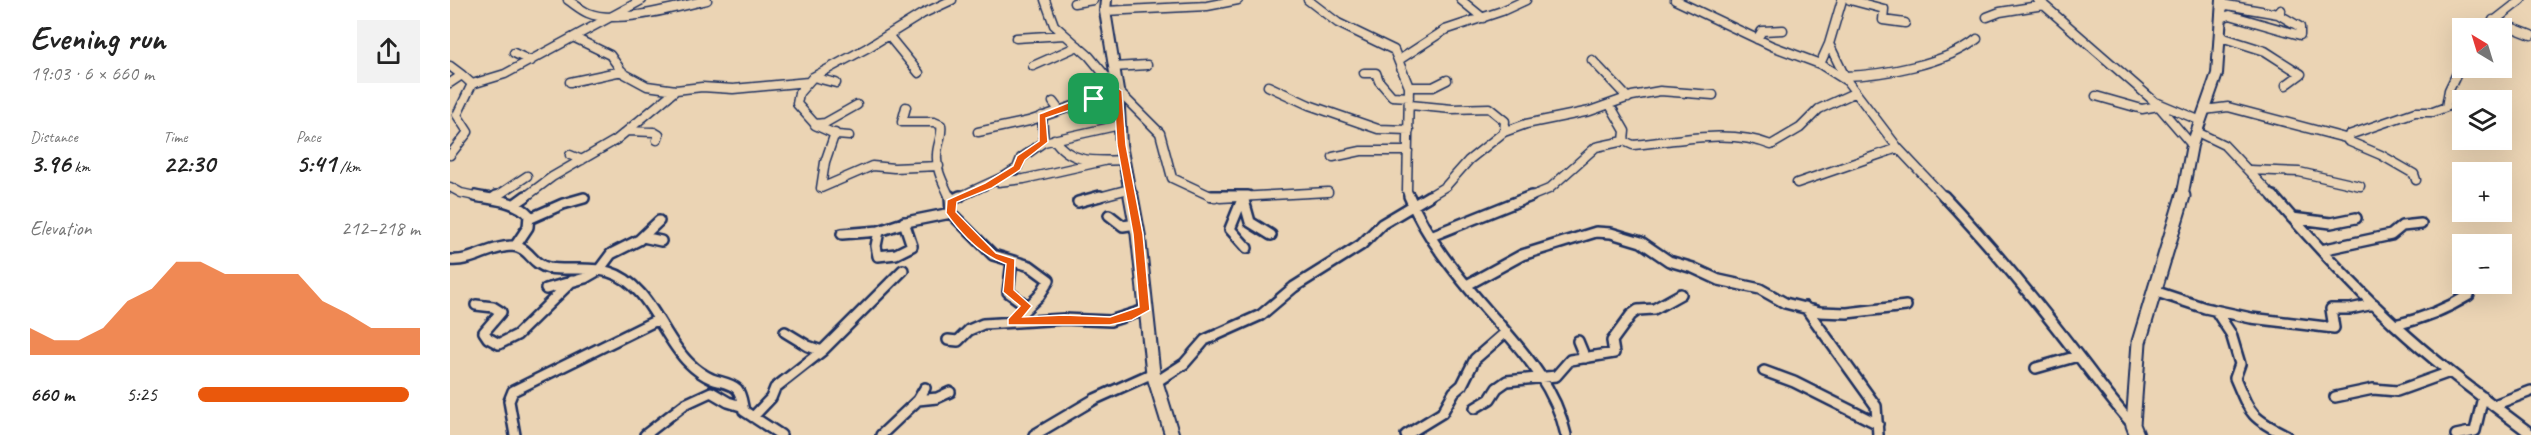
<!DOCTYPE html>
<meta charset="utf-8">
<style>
body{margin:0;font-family:Caveat,sans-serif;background:#f2f2f2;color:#222;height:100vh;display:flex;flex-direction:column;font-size:22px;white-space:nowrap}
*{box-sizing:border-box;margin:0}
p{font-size:20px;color:#767676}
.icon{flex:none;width:33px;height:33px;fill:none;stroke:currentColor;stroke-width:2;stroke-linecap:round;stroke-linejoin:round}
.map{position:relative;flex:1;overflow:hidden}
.sheet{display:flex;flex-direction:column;background:#fff;width:450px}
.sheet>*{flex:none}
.needle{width:39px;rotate:322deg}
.controls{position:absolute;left:2002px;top:18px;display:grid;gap:12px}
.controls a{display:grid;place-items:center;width:60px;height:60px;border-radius:0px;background:#fff;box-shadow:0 6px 24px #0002;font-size:30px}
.pin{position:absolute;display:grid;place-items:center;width:51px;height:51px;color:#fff;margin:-26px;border-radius:12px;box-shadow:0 3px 9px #0006}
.round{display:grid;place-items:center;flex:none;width:63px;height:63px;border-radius:0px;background:#f2f2f2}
.summary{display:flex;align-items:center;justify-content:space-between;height:102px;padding:0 30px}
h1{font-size:33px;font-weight:700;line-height:45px}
.stats{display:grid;grid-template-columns:repeat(3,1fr);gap:9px;height:102px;padding:6px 30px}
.stats div{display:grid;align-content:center}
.stats b{font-size:26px;font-weight:700}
.stats small{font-size:16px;font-weight:400}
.stats p{font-size:16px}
.chart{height:168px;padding:12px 30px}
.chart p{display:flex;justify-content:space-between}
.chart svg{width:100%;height:108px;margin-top:6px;fill:#ea580c;opacity:.7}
ul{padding:0 30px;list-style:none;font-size:20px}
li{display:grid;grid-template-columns:96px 72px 1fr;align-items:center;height:45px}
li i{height:15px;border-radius:8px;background:#ea580c}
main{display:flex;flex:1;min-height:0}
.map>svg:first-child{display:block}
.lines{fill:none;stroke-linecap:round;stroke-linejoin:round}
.street-far1-casing{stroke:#1b2f5e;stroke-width:11}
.street-casing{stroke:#1b2f5e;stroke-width:14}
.secondary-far1-casing{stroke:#1b2f5e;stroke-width:14}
.secondary-casing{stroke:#1b2f5e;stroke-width:17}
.street-far1{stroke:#ebd4b4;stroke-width:8}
.street{stroke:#ebd4b4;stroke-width:9}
.secondary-far1{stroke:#ebd4b4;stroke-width:10}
.secondary{stroke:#ebd4b4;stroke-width:13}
.route{fill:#ea580c;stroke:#fff;stroke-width:1.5;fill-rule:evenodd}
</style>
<main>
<section class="sheet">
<div class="summary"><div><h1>Evening run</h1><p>19:03 · 6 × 660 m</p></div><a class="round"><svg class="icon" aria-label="share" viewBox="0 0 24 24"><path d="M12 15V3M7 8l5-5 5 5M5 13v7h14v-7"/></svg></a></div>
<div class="stats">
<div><p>Distance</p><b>3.96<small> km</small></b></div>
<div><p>Time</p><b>22:30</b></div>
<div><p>Pace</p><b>5:41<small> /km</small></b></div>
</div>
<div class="chart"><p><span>Elevation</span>212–218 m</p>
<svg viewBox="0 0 160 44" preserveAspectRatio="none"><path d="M0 44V33L10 38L20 38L30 33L40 22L50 17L60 6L70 6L80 11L90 11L100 11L110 11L120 22L130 27L140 33L150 33L160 33V44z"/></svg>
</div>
<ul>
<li><b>660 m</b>5:25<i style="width:95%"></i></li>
</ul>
</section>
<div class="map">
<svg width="2081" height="435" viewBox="0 0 2081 435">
<rect width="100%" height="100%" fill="#ebd4b4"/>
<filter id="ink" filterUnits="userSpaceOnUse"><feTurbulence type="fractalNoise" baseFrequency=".0167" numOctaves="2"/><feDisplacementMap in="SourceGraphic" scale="12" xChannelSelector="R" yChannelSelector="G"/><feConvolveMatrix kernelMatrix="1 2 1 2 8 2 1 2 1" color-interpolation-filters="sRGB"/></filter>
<g filter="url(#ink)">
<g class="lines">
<defs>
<path id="street-far1" d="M118 0C124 4 131 10 138 13 166 25 228 7 257 0
M595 0 604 25 639 56 668 91 710 133 722 178 765 198
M858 0 888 23 944 50 959 87 957 191 960 198
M1011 0 1033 18
M1225 0 1322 46 1370 64 1397 81 1448 148 1495 198
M1400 0 1434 9 1433 20 1455 23
M1588 0 1705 102 1742 145
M624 3 643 0
M1773 7 1777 5 1828 14 1831 10
M655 11 757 6 788 0
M1537 17 1550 12 1594 5
M1771 18 1780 15 1850 35V27L1828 14
M2043 20 2081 35
M2035 28 2071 0
M438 35 469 73
M125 38 160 55 173 73 197 86 226 90 252 87 283 89 358 82
M566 38 614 35
M1307 39 1312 31 1333 30
M1770 41 1774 38 1815 51 1851 74 1836 85
M1379 44 1396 79
M64 53 81 61
M949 60 995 30 1052 11 1076 0
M1142 60 1178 98
M1370 64 1379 44 1392 0
M0 66 12 75 0 83
M583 66 628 46
M664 67 697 65
M914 73H926L929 81 942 96 959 97
M12 75 22 84 55 74 192 0
M1394 76C1433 75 1496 64 1527 39
M363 77 386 83
M120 82 172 71
M818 86 859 105 928 129 959 130
M959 87H983L997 80
M1646 96 1692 109 1708 106
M603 102 609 110
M1708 103 1751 121
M407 105 375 123 365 124 347 104 349 93 363 77 417 48 472 14 502 0
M960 105 1002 109 1039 108 1055 121 1054 132
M1160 105 1175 131 1174 141 1183 145C1227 141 1279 128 1321 145L1350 128 1369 109 1404 93
M456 107 452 122H484L491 125C493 136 487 144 487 155 486 172 494 183 500 198
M1754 110 1778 107 1899 139
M592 116 594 142
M365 125 387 135 399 136
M177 131 204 132 209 135 207 140
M528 132 579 121 668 91
M1747 132 1774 145 1824 198
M385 133 375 162 371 188 422 166 444 168 489 166
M604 139C620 164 647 161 674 160
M0 155 18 132 7 115 22 84
M120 155 132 160
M883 157 911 151H958
M1800 170 1849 172 1910 186
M1966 180 1964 174 1931 155 1898 141 1899 135 1965 112H1983L1996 107 1999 90 2013 61
M548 182 574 179 654 161
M1347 183 1448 148
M0 187 11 193 34 198
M44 198 77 176
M74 198 102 177 166 140 226 90
M507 198 555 176 567 168 571 158 594 142 670 125
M645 198 679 189
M770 198 878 192
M976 198 996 186 1019 160 1054 132 1076 124 1140 111 1182 96 1210 91 1263 95
M1077 198 1099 189 1146 147 1174 141"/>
<path id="street" d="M25 196C44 200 65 200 79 215L78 227 66 245
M500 196 501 213
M762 196H798
M959 196C977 239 1006 274 1036 309 1069 347 1105 384 1116 435
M1494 196C1542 247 1587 302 1629 357 1647 380 1663 403 1683 425
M1823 196C1862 241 1902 285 1945 325 1988 365 2035 399 2081 434
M793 197 780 229 797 248
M793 197 800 222 821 235
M42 199 46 196
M502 200 510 196
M628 202 650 196
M65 204 76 196
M659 215 673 226 686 224
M81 218 113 204 134 198
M1842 218 1881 223 1906 218
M429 231 426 246 428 256 446 254 462 246 454 222
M392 234 429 231 456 222 501 213 543 255 580 266 599 280 589 296 562 322
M981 236 1081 196
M193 237 211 241
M1871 250 1941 235 1952 226 1971 224
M0 260C23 262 40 246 62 246 80 247 80 264 99 268 119 271 139 266 159 272 200 284 211 336 239 363 246 370 253 375 262 379 270 382 281 383 287 389 292 395 292 404 294 411L331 435
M562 262 558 292 577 306
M1017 285 1072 255 1146 232 1161 233 1191 242 1219 261 1243 268 1269 280 1310 289 1335 303 1370 312 1397 313 1456 306
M96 289 135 278 149 270 161 254 189 240 209 221
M1704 291 1755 308 1801 318 1884 328 1881 309H1900L1924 304
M26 305 43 307 51 312 34 332 38 338 49 344 67 335 122 281
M1355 307 1426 406 1428 435
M1766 311 1781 334 1790 364 1785 378C1800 413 1800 418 1836 435
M1945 325C1972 319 1995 310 2019 295L2021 284
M335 332 358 346 372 351
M498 340 508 341 519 330 533 324 614 319 660 321 695 310
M1128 341 1135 358
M1586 368 1628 356
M1314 371 1344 382 1428 424
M706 382 734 364 755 340 811 315 844 287 911 245 932 224 979 196
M1885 397 1923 389 1947 391 2000 372
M468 400 487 398 500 392
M2044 405 2081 391
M1025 408 1040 399 1047 388 1057 381 1106 376 1120 360 1164 353 1162 341 1181 315 1188 310 1204 309 1231 294
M303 417 321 398 325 388 372 351 453 270
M65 435 59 401 63 391 207 320
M195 435 235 404 261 392 278 402 291 406
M431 435 468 400 475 388
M584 435 645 399 703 373
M956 435 992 413 1004 392 1012 385 1025 359 1056 332
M2006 435 2025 431 2033 397"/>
<path id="secondary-far1" d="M656 0 655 11 668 91 671 145 681 198
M1732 198 1742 145 1767 74 1772 0"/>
<path id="secondary" d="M681 196 688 234 703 373 722 435
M1687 435 1683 425 1689 342 1733 196"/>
</defs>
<!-- street-far1 casing -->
<use href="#street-far1" class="street-far1-casing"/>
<!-- street casing -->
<use href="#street" class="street-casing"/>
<!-- secondary-far1 casing -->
<use href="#secondary-far1" class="secondary-far1-casing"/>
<!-- secondary casing -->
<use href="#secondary" class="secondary-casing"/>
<!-- street-far1 -->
<use href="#street-far1" class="street-far1"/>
<!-- street -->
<use href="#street" class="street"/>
<!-- secondary-far1 -->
<use href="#secondary-far1" class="secondary-far1"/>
<!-- secondary -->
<use href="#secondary" class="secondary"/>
</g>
</g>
<!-- route -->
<path class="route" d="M668 88 672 91 676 145 693 234 700 310 682 320 660 325H558V319L570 306 553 292 556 264C532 256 511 234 496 213L497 200 535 183 563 166 567 156 589 141V114C612 106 646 90 668 88ZM664 94 667 145 683 234 689 307 660 317 614 315 573 317 582 306 564 290 565 259 546 253 506 212 507 202 542 188 570 170 575 160 598 142 596 118 647 101 656 95Z"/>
</svg>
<div class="controls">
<a><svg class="needle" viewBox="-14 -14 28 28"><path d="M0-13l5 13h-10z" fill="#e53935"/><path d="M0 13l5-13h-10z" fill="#767676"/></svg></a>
<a><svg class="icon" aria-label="layers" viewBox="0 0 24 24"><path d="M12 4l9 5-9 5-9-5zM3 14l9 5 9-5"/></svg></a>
<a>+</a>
<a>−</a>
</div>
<div class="pin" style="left:644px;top:99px;background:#1e9e55"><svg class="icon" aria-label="arrive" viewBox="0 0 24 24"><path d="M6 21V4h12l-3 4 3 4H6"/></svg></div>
</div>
</main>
